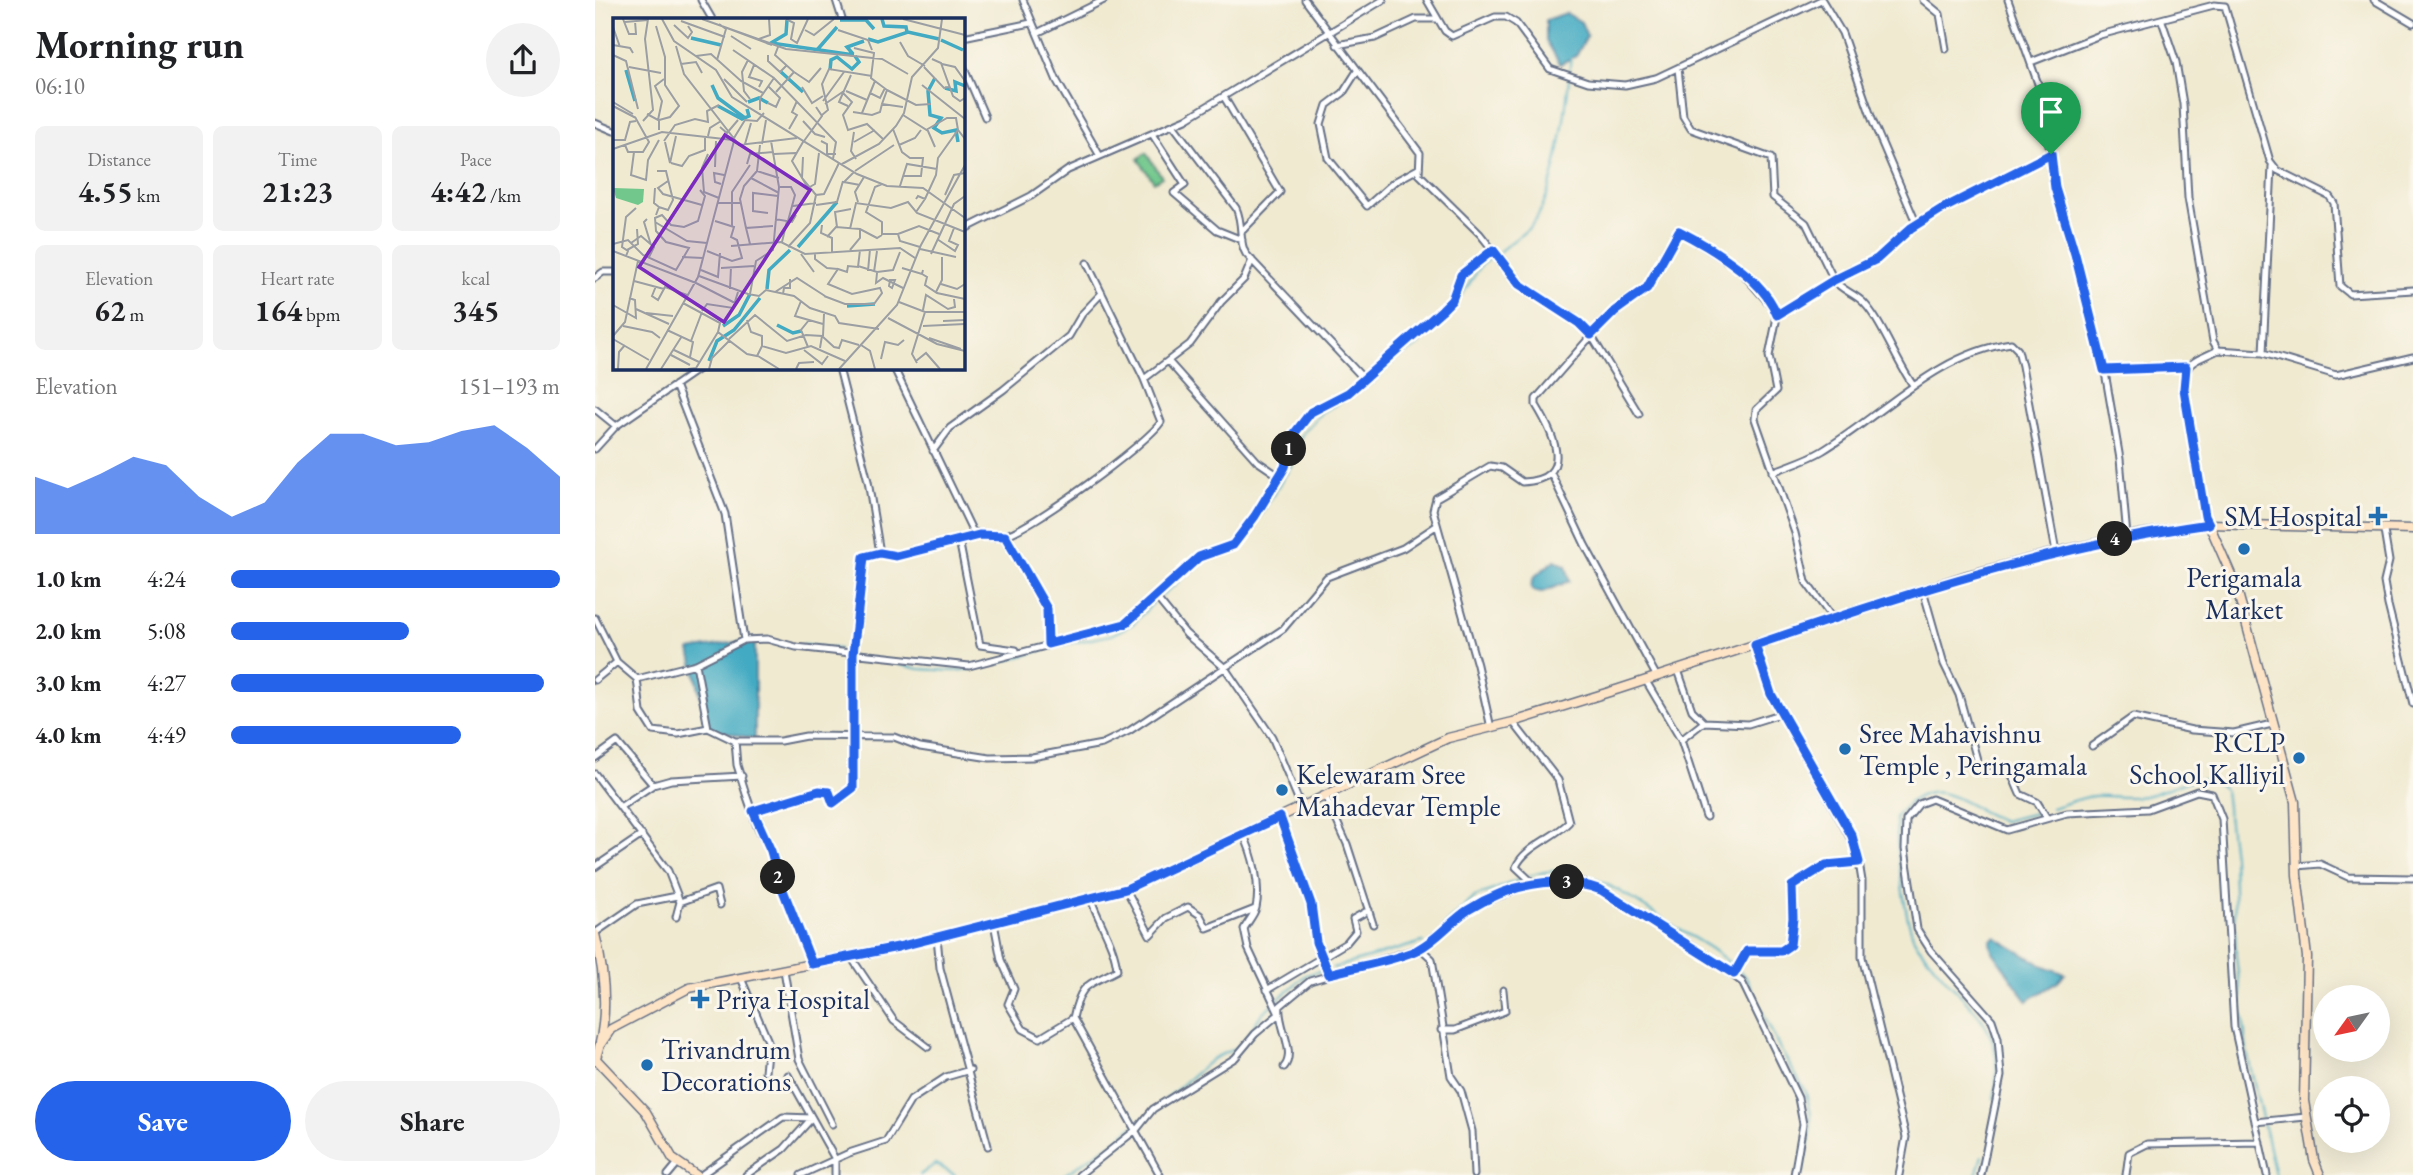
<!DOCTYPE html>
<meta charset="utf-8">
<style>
body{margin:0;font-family:"EB Garamond",serif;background:#f2f2f2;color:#202124;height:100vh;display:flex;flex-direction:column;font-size:26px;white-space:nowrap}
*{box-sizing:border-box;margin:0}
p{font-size:23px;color:#757577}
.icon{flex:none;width:38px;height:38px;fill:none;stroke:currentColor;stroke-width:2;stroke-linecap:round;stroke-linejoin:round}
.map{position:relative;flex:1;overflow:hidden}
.drawer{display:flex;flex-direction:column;background:#fff;width:595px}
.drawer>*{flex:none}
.needle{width:46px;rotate:237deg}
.buttons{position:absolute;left:1718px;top:985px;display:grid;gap:14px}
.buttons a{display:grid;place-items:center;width:77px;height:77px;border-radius:50%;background:#fff;box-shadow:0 7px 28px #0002;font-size:35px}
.pin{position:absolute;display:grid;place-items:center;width:60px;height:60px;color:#fff;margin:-72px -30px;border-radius:50% 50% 50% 0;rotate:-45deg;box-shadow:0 0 7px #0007}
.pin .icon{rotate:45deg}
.km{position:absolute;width:35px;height:35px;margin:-18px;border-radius:50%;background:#222;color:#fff;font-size:19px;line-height:35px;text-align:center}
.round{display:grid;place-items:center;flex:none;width:74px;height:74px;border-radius:37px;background:#f2f2f2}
.head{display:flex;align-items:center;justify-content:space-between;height:119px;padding:0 35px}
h1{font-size:38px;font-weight:700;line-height:52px}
.stats{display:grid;grid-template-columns:repeat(3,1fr);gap:10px;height:119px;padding:7px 35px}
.stats div{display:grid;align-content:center;border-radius:10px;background:#f2f2f2;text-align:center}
.stats b{font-size:30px;font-weight:700}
.stats small{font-size:19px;font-weight:400}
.stats p{font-size:19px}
.chart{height:196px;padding:14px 35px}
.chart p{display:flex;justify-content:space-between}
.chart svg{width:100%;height:126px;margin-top:7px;fill:#2563eb;opacity:.7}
.primary-button{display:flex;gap:14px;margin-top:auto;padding:14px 35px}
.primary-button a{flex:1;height:80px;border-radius:42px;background:#2563eb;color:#fff;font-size:28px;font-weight:700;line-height:80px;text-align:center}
.primary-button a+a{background:#f2f2f2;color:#202124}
ul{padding:0 35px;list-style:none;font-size:23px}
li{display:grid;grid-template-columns:112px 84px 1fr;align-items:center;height:52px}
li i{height:18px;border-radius:9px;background:#2563eb}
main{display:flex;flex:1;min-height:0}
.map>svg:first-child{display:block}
.green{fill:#71c78c;stroke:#467b75;stroke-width:2}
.water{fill:#42aac2;stroke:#2e6c90;stroke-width:2}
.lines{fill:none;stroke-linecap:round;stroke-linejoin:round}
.stream{stroke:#42aac2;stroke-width:2}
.street-casing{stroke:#667086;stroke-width:9}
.secondary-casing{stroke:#667086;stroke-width:11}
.street{stroke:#fff;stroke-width:5}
.secondary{stroke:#fee4c6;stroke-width:8}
.route-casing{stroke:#fff;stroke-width:14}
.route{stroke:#2563eb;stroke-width:9}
.poi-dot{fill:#1f6fb2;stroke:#fbf7ec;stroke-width:2.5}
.labels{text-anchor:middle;stroke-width:6;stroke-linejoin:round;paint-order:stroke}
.poi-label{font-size:28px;fill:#1b2f5e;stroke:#fbf7ec;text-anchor:start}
.inset-river{fill:none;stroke:#42aac2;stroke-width:3.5}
.inset-road{fill:none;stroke:#9b9fa3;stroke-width:2}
.view{fill:#7b2cbf;fill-opacity:0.15;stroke:#7b2cbf;stroke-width:3.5}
.inset-edge{fill:none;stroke:#1b2f5e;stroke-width:3.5}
</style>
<main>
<section class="drawer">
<div class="head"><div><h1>Morning run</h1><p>06:10</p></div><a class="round"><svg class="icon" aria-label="share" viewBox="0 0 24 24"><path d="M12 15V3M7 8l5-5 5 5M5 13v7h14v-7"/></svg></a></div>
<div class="stats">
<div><p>Distance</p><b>4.55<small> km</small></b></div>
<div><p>Time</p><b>21:23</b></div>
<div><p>Pace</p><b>4:42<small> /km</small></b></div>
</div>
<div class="stats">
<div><p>Elevation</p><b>62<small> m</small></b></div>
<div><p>Heart rate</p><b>164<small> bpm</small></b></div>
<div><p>kcal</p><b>345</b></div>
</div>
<div class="chart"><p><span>Elevation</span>151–193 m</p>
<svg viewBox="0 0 160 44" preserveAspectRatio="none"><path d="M0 44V24L10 28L20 23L30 17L40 20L50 31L60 38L70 33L80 19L90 9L100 9L110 13L120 12L130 8L140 6L150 14L160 24V44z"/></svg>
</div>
<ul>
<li><b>1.0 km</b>4:24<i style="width:100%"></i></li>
<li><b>2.0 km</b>5:08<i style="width:54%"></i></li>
<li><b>3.0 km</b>4:27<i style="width:95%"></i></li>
<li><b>4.0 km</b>4:49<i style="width:70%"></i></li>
</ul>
<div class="primary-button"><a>Save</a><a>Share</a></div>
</section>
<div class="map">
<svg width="1818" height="1175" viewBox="0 0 1818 1175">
<rect width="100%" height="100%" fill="#fbf7ec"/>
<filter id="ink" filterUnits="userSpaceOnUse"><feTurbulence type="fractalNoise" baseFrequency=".0143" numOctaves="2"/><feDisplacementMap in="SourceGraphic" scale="14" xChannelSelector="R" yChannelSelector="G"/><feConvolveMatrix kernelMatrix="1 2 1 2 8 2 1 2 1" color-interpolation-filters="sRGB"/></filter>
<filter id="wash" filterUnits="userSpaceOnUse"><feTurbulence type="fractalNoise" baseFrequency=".00686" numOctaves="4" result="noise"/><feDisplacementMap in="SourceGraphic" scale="28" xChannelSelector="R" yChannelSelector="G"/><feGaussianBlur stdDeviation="1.57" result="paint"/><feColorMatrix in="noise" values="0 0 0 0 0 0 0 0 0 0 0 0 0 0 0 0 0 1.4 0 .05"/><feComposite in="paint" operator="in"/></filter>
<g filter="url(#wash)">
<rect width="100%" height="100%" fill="#f0ead1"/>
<!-- green -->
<path class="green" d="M551 153 567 177 559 182 543 159Z"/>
<!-- water -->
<path class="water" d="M971 13 986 22 992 36 981 56 965 64 951 40V20Z
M960 560 971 566 975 581 948 592 938 591 936 586 939 577Z
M160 639V739L113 728 95 650Z
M1400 937 1447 965 1470 974 1463 982 1432 1001 1396 949 1395 941Z"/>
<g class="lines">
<!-- stream -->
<path class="stream" d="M905 251C914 243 926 236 935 227 962 198 973 97 976 56
M625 552 638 550 660 524 697 464 707 434 725 414 778 382 799 359 819 349 867 295 887 264 896 257
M566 596 614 556
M208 645 244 649
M276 658 324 669 359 671 386 668 462 646 516 635 539 623 558 603
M1457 808C1470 804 1486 797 1499 796 1516 795 1533 799 1549 796 1574 792 1610 764 1630 791L1638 856 1641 956 1652 1052 1680 1175
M935 876C986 857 1036 899 1077 925 1099 939 1120 949 1139 967
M849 927 880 897 929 878
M738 968 828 942
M1143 970 1151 977 1185 1049 1211 1092 1216 1115 1215 1137 1207 1175
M681 1001 711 975 726 971
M571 1099 617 1059 647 1045 667 1013 677 1005
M1399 1099C1412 1024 1379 1015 1339 965 1333 957 1323 948 1319 939 1308 911 1302 849 1301 817 1339 768 1366 805 1408 821L1441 813
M325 1175 340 1164 360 1175
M469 1175 519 1142 548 1118
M1381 1175 1387 1156"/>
</g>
</g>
<g filter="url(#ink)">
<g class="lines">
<defs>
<path id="street" d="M106 0 117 19
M241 0 247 19
M428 0 462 81 505 156
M710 0 825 153 824 174 885 234 924 283 984 322 996 335 1044 414
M832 0 850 31 857 36 900 17H911L921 23 955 69 993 82 1030 85 1061 78 1226 0
M1227 0 1247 33 1278 122 1322 225
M1328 0 1345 14 1351 49
M1413 0 1447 95 1460 188 1480 253 1511 378 1525 459 1532 536
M1779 0 1818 23
M1567 21 1581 62 1588 104 1593 198 1618 341 1623 350C1600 362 1589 359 1589 389L1610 516 1614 524
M442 33 509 0
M368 37 436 23
M742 45 780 38 821 19H842
M1436 62 1505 35 1619 5 1630 6 1675 161 1682 170 1734 196 1739 203 1745 286 1755 294 1818 290
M368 66 390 117
M1083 68 1088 116 1096 129 1176 158 1178 197 1211 223 1239 280C1247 291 1260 293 1269 303 1287 322 1301 361 1318 385
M762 71 748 93 732 105 726 124 733 158 772 206 799 182 823 169
M629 97 685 192 648 230
M0 123 19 131
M578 125 641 208C649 225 643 242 651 254L769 379 847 310 857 300 866 275 898 250
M557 134 590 185 579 193 622 230 647 240
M368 230 436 196 473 170 591 119 788 0
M0 278 8 272H19
M1182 315 1239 280 1282 259 1316 228 1345 210 1456 154
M1623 350 1668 353 1741 375 1818 357
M1668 353 1677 166
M573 361 662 461 684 476
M244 368 273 481 285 553
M299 368 377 530C386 537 397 538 408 536 433 531 553 443 566 422L549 379 492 263
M1509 370 1591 367
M549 379 595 344 626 302 649 279 657 260
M80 385 130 514 149 640 172 639 201 647 374 666 527 626 604 557 638 545 660 516 690 467 699 434 712 417 726 406 753 393 769 379
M0 409 21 426
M0 449 21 426 105 368
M338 451 355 428 408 390 474 336 487 314 507 293
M1178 472C1194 465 1212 460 1227 451 1290 413 1341 354 1416 343L1423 350 1427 366 1461 552
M956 473 990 545 1062 677
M1789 531 1794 561 1789 582 1793 605 1818 704
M410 536 452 609 453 644
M364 540 385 645 421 650
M1328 590 1349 664 1364 695 1384 767 1391 773 1408 770 1416 773 1425 794 1442 802 1452 818
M560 596 591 634 630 668 677 737 706 806
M0 618 22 662 42 679 101 664 149 640
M1160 645 1176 694 1262 850 1267 881V957L1311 1137 1304 1175
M101 664 113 728
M1083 670 1097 710 1109 722
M42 679 46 712 58 731 83 734 113 728 140 741 142 765 151 794 162 826 176 851 184 880 217 964
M0 680 22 662
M1051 681 1086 740 1111 817
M918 722 963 780 974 822C959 838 929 847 921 867L938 883
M896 728 882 665 838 510 841 498 848 494 895 466 907 468 927 482C982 480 958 433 941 405V399L1009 321 1052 288 1084 231 1143 268 1180 310 1181 322 1174 356 1181 391 1161 410 1160 419 1200 533 1211 582 1238 619
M1086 740 1109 722 1153 724 1188 713
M140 741H185L211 736 299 737 325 747 395 758 437 757 507 744 534 731 688 629 732 577 808 548 841 526
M1497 746 1538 717 1597 730 1639 733 1677 724
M0 758 22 742 58 785
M0 774 25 807 58 785 76 780 147 776
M730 795 752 844 778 924
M25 807 73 871 85 902 121 889 125 905
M158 811 224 791H234L238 803 258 788V654L269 557 285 553 301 556 384 535
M685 817 716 904 721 941 734 974
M1702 866 1725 864 1753 877 1818 878
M0 867 47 835
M531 889 555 935 571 918 593 907 605 915 612 928 660 909
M81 917 85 902
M399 923 406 960 419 989 413 1004 428 1029 445 1038 478 1018C486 982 492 986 522 970 520 945 504 923 496 899
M0 933 42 904 82 896
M342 937 345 968 393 1146
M825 948 837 959 856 1076 866 1091 877 1131 879 1175
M256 957 299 1021 333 1047
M189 970 204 1059 237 1124
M1139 973 1152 951 1186 952 1194 945 1198 918 1197 886 1231 865 1264 862
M146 978 173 1041 170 1072
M672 990 751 943 761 931 758 919 774 910
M478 1018 565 1175
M846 1030H860L910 1011 908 990
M689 1067C702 1052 682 1025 685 1006L715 981 825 948 874 910 892 901 938 883 962 880 988 883 1006 890 1095 944 1147 982 1203 1098 1208 1124 1199 1175
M193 1075 240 1159V1175
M1660 1122 1711 1117
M73 1175 83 1163
M106 1175 188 1117 217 1118
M151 1175 189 1149 217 1118
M206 1175 254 1153 291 1141 316 1100 351 1077 375 1070
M484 1175 542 1129 558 1109 640 1058 660 1034 684 1014 653 948 649 929C652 923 659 915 661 908 666 886 658 853 648 834
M1386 1175 1406 1076 1403 1038 1397 1020 1336 951 1322 929 1310 849 1311 820 1324 804 1337 799 1412 830 1472 813 1553 809 1602 791 1617 794 1627 819 1639 1027 1672 1175
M1531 1175 1534 1153 1552 1144 1665 1142"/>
<path id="secondary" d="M1614 524 1641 586 1700 802 1702 875 1712 957 1709 1101 1719 1160 1725 1175
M0 934C10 974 14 1020 0 1061
M5 1045 16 1029 94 988 303 947 531 889 853 738 918 722 1024 689 1373 575 1461 552 1545 534 1614 524 1818 529
M1 1059 51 1112 78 1159 101 1175"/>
</defs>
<!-- street casing -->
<use href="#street" class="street-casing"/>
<!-- secondary casing -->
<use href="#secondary" class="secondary-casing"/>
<!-- street -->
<use href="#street" class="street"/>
<!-- secondary -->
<use href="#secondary" class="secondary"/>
</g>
</g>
<g class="lines" filter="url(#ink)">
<defs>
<path id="route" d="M1456 154 1460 188 1480 254 1509 370 1591 367 1589 389 1610 516 1614 524C1458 546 1309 594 1160 645L1176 694 1257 836 1264 862 1231 865 1197 886 1198 918 1195 945 1186 951H1152L1139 974 1006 890C961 873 913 885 873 910 855 922 842 940 822 950 796 962 762 966 734 974L721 942 716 904 685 817 531 889 303 947 217 964 184 880 176 851 158 811 224 791 234 792 238 803 258 788V654L269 557 285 553 301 556 384 535 410 536 452 609 453 644 530 624 604 557 638 545 660 516 690 467 699 434 716 412 753 393 847 310 857 300 866 275 898 250 924 284 984 323 996 335 1020 311 1052 288 1084 231C1117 248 1169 279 1182 315L1239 280 1282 259 1316 228 1345 210Z"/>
</defs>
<!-- route casing -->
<use href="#route" class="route-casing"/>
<!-- route -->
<use href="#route" class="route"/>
</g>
<!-- markers -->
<g class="poi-dot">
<path d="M1779.5 505.5h7v7h7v7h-7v7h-7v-7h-7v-7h7z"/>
<circle cx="1649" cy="549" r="7"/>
<circle cx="1250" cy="749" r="7"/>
<circle cx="1704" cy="758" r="7"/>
<circle cx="687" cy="790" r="7"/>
<path d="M101.5 988.5h7v7h7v7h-7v7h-7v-7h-7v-7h7z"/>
<circle cx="52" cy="1065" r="7"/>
</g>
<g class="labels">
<!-- poi labels -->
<g class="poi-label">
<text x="1767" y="526" text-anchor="end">SM Hospital</text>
<text x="1649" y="587" text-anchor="middle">Perigamala<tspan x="1649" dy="32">Market</tspan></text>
<text x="1264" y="743">Sree Mahavishnu<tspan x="1264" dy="32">Temple , Peringamala</tspan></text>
<text x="1690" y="752" text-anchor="end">RCLP<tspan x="1690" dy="32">School,Kalliyil</tspan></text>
<text x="701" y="784">Kelewaram Sree<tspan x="701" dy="32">Mahadevar Temple</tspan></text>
<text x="121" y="1009">Priya Hospital</text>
<text x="66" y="1059">Trivandrum<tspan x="66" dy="32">Decorations</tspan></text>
</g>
</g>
<!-- overview -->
<g transform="translate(18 18)">
<rect width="352" height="352" fill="#f0ead1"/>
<path d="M0 170 31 171 30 184 25 187 3 180Z" fill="#71c78c"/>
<path class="inset-river" d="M269 1 271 8 293 9 294 14M174 2 173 16 158 25 241 37M227 2H253L261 11M78 20 108 27M255 21 265 24 295 14 326 21M328 22 350 32M204 32 224 9M240 36 234 29 251 23M13 52 22 83M217 52 218 42 224 39 239 51 246 44 242 38M168 54 190 74M322 60 315 73 317 97 328 100 321 110 329 115 343 112 345 124M99 67 105 80 132 100M332 70 343 73 342 64 352 68M135 84 146 80 155 85M105 88 129 101 136 98 134 91M185 229 224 184M154 271 156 252 177 232M234 288 262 286M164 307 180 315 188 313M110 308 126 297 137 276M96 343 104 323 121 312 147 280"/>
<path class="inset-road" d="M10 1 16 16H23L22 3M49 1 61 23 103 52 119 79 244 156 274 168 310 170 352 200M89 1 173 31 269 41 295 56M173 1 181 5 178 21 184 25 195 1M290 1 352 17M68 3 112 19M12 4 35 2M61 7 75 20 79 14 75 8M43 8 52 39V67L66 88 57 99 46 102V112M0 9 7 29M114 10 159 27M192 12 201 17 221 1M225 12 255 22 259 32M118 18 138 31M146 21 157 17 156 1M287 24 295 38 312 48M0 27 17 30 20 35M63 28 71 56 126 127 184 120M241 30 261 35 258 60 274 72 269 86 290 89M120 32 161 60M0 37 13 43 25 91M155 37V43L167 54 173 48M83 38 98 36 128 63 150 75M319 41 328 45 340 78 347 83 352 80M104 42 113 11 106 6M135 42 129 54 131 73 137 81M68 46 83 44 89 55M329 46 342 49 352 63M141 47 136 59 149 63 146 69M16 49 48 55M311 49 331 70 336 69M181 54 196 64 208 50M111 61 134 84M309 67 352 101M189 69 199 85 210 78M274 72 303 87 318 86M233 73 254 82M163 74 181 54 162 37 165 29M230 75 239 84 230 97 235 112 254 106 270 121M257 75 267 80 272 70M210 83 231 54M0 84 20 96M155 85 163 89 167 80 155 68M212 86 231 73M0 88 23 100M235 88 226 84 238 57M147 92V80L161 60 223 124 220 141M240 94 259 97 267 94 269 86M249 95 262 63M34 96 45 102 49 83 42 68 51 61M209 97 215 92 209 66 216 51 259 58M290 97 315 113 322 129M30 103 40 92 32 21 35 1M190 103 202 116 212 119M107 109 114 115 125 102M176 111 184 97 179 94 184 83M280 111 289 134 297 140H310L308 158H290M313 112 334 100H343L345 112M241 114 238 133 243 141M95 118 97 110 108 103M121 120 132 102 144 103 151 95M0 122H12L17 104 23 103M51 123 62 107 82 101 95 104 94 93 106 87M191 123 209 98 203 89M208 123 214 126V136H223M52 124 57 145 63 118M190 124 179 143 195 170 202 166 206 135M241 124 262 112M132 126 138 105M149 126 153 102M12 127 15 134H30L36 124 22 99M286 127 302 120 308 112M0 131 49 114 120 122M21 134 18 157 33 162 35 142 46 122M95 136 89 150 91 174 106 180M161 136 183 135M190 139 189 160 203 177M58 145 69 148 76 138 92 132V120M134 146 137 136 160 134M229 146 266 126 283 108 291 95 299 59 325 30 329 1M102 149 103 123M144 153 147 127M242 153 281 127M241 154 231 164 247 167M138 160 166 175M55 163 45 170 50 176 89 187M108 166 102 164 101 155 111 157M269 166 262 169 253 194 269 204V216H285L287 223 307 229M287 168 294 146 324 151M167 169H178L182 177 175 203M42 170 41 185 46 189M332 177 341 157 352 155M312 181 323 157 325 140 345 112 352 121M245 184 242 174 251 159M105 185H128M203 187 224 184 230 163M180 188 203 185M303 194 312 181 305 178 303 181M155 195 140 193V175L165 178M43 197 46 189 55 192 60 182 53 153H44M34 201 31 204 38 227M162 201 179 204 183 197M42 204 74 223 94 225M209 207 208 215 219 220V234M119 208V174L137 147M224 209 222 194 238 191M133 210 127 181 131 168 144 153 166 160M237 211 243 185 278 190 295 184 304 195 352 214M285 216 306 208 326 216M214 219 223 209 247 211 264 220 269 217M324 221 342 233 345 227 336 223 341 210M169 224 174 203M18 225 28 218 41 229 36 239M0 226 15 222 30 237 63 252 76 230 53 224 43 213 42 200 49 197 58 207 71 209 85 203 92 178 87 172M137 226 133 210 160 208M118 228 168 224 192 236 287 230 302 240M175 229 197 205 203 177 211 176 226 145M307 231 343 239M14 232 25 226 24 211M237 232 247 220V211M0 233 83 265M94 233 119 243 129 240 124 222 118 219 121 209 102 203M188 236 201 254M202 236V241L214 250 225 251M318 236 341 186 352 178M13 238 15 233 9 229 13 199 23 190M69 239 90 240M245 248 264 254 280 252 287 234M108 250 141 248M289 250 309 256 310 252M88 252 105 259 107 235M255 253 257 231M261 254 264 233M264 255 263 265 270 260 290 270M309 256 314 259 312 267 324 275 352 281M86 258 135 276 146 278 153 272 181 278 197 290 222 298 226 305 266 311M277 262H282L279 270 276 268ZM21 263 51 271M83 265 122 285M328 266 344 271 352 266M43 268 39 278 45 282 52 269 74 277M117 271 118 249M162 274 184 260 212 278M323 274 329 262V239M137 276 143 243 160 232 166 169 158 123M170 276 171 270H177V261M211 278 232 286H261L269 275 267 270 239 276 215 266 225 251 234 254 235 248 245 249 247 232M188 283 182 298 210 306M286 284 312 294H352M70 285 107 305 105 314 134 336 144 338 149 328 173 335 198 328 232 343M0 287 23 300 22 282 16 280M23 291 56 306M310 292 313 277 335 291 342 289 341 281M89 293 94 286 120 290 125 274M33 295 60 298M275 300 324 326 352 333M134 302 138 314 149 318V328M330 303 352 302M10 308 39 314 47 320M310 308 352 306M54 312 80 324 77 339M0 318 12 304 25 243M209 318 221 329 226 330 229 322 246 327M210 318 211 296M316 320 348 331M0 321 36 342M116 321 142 297 174 323 193 317 209 318 207 330M78 323 89 294M248 327 257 333 262 351M195 329 188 312 196 302M61 332 86 344M191 332 209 346 215 338M58 337 77 347M145 338 166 351M268 341 272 324 285 327 291 322M303 343 313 335 327 351M304 345 299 336 312 294M5 351 6 334 12 327M33 351 85 259 121 123M48 351 69 318M75 351 83 350 105 314M96 351 99 340 117 322M183 351 186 345 201 344M226 351 284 287 308 227 352 147"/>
<path class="view" d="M112 117 197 172 111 304 26 249Z"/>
<rect width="352" height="352" class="inset-edge"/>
</g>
</svg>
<div class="buttons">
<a><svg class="needle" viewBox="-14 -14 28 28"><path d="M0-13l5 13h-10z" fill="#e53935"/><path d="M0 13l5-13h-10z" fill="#757577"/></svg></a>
<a><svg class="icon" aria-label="locate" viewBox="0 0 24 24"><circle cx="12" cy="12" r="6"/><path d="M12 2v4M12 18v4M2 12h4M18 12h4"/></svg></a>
</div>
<div class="pin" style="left:1456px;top:154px;background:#1e9e55"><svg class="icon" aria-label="arrive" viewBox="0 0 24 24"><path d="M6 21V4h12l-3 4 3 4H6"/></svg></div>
<b class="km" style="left:694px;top:449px">1</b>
<b class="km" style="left:183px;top:877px">2</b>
<b class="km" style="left:972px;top:882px">3</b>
<b class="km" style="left:1520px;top:539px">4</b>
</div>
</main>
